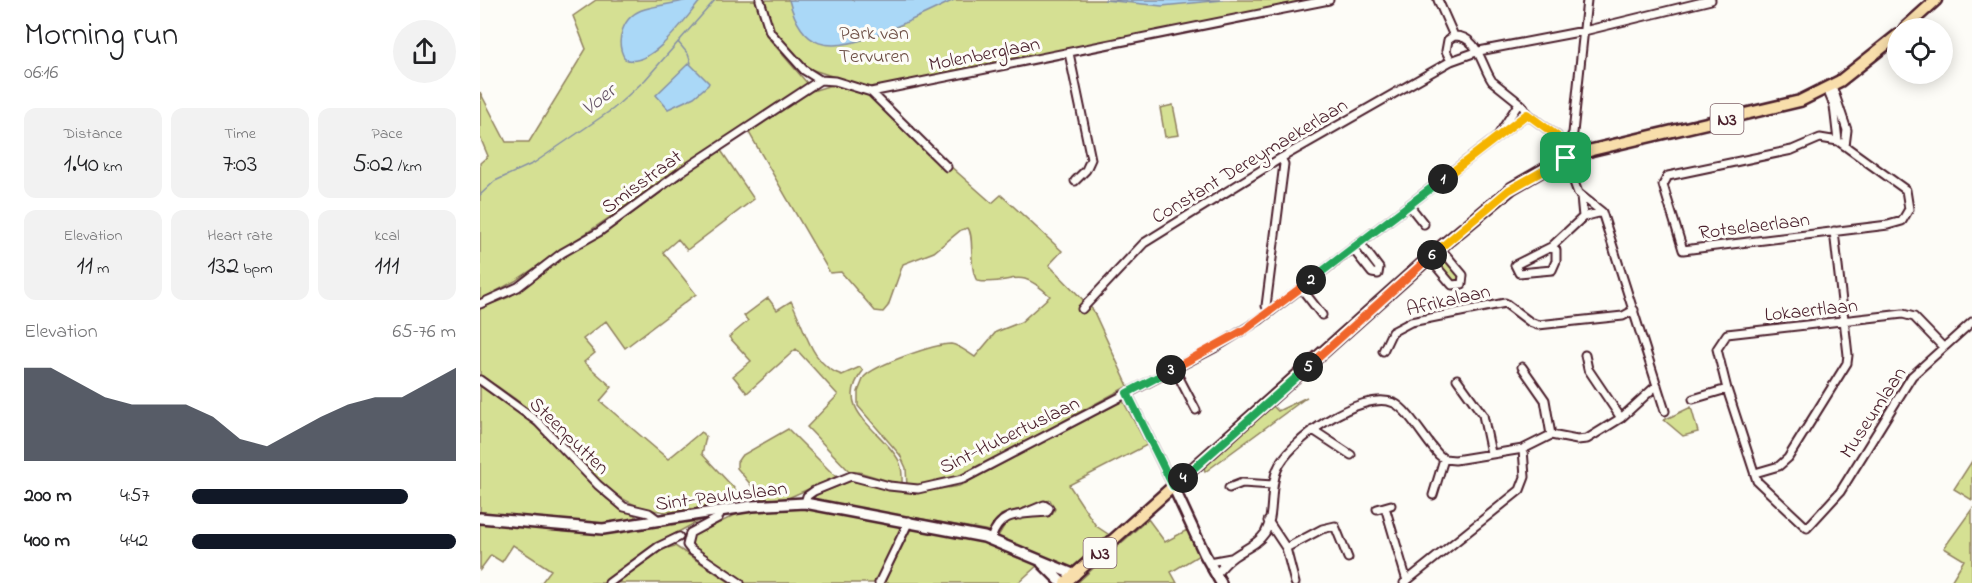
<!DOCTYPE html>
<meta charset="utf-8">
<style>
body{margin:0;font-family:"Indie Flower",sans-serif;background:#f2f2f2;color:#202124;height:100vh;display:flex;flex-direction:column;font-size:22px;white-space:nowrap}
*{box-sizing:border-box;margin:0}
p{font-size:20px;color:#757577}
.icon{flex:none;width:33px;height:33px;fill:none;stroke:currentColor;stroke-width:2;stroke-linecap:round;stroke-linejoin:round}
.map{position:relative;flex:1;overflow:hidden}
.details{display:flex;flex-direction:column;background:#fff;width:480px}
.details>*{flex:none}
.tools{position:absolute;left:1407px;top:18px;display:grid;gap:12px}
.tools a{display:grid;place-items:center;width:66px;height:66px;border-radius:50%;background:#fff;box-shadow:0 3px 15px #0003;font-size:30px}
.pin{position:absolute;display:grid;place-items:center;width:51px;height:51px;color:#fff;margin:-26px;border-radius:12px;box-shadow:0 3px 9px #0006}
.km{position:absolute;width:30px;height:30px;margin:-15px;border-radius:50%;background:#222;color:#fff;font-size:16px;line-height:30px;text-align:center}
.round{display:grid;place-items:center;flex:none;width:63px;height:63px;border-radius:32px;background:#f2f2f2}
.overview{display:flex;align-items:center;justify-content:space-between;height:102px;padding:0 24px}
h1{font-size:33px;font-weight:600;line-height:45px}
.metrics{display:grid;grid-template-columns:repeat(3,1fr);gap:9px;height:102px;padding:6px 24px}
.metrics div{display:grid;align-content:center;border-radius:12px;background:#f2f2f2;text-align:center}
.metrics b{font-size:26px;font-weight:600}
.metrics small{font-size:16px;font-weight:400}
.metrics p{font-size:16px}
.chart{height:168px;padding:12px 24px}
.chart p{display:flex;justify-content:space-between}
.chart svg{width:100%;height:108px;margin-top:6px;fill:#111827;opacity:.7}
ul{padding:0 24px;list-style:none;font-size:20px}
li{display:grid;grid-template-columns:96px 72px 1fr;align-items:center;height:45px}
li i{height:15px;border-radius:8px;background:#111827}
main{display:flex;flex:1;min-height:0}
.map>svg:first-child{display:block}
.green{fill:#d5e093;stroke:#90805f;stroke-width:1.5}
.water{fill:#aad8f7;stroke:#848ea5;stroke-width:1.5}
.lines{fill:none;stroke-linecap:round;stroke-linejoin:round}
.stream{stroke:#848ea5;stroke-width:1.5}
.street-casing{stroke:#4a1f2b;stroke-width:11}
.secondary-casing{stroke:#4a1f2b;stroke-width:14}
.primary-casing{stroke:#4a1f2b;stroke-width:15}
.street{stroke:#fdfcf7;stroke-width:7}
.secondary{stroke:#fdfcf7;stroke-width:9}
.primary{stroke:#f8deab;stroke-width:10}
.split-1-casing{stroke:#fff;stroke-width:12}
.split-2-casing{stroke:#fff;stroke-width:12}
.split-3-casing{stroke:#fff;stroke-width:12}
.split-4-casing{stroke:#fff;stroke-width:12}
.split-5-casing{stroke:#fff;stroke-width:12}
.split-6-casing{stroke:#fff;stroke-width:12}
.split-7-casing{stroke:#fff;stroke-width:12}
.split-1{stroke:#f5b400;stroke-width:8}
.split-2{stroke:#22a559;stroke-width:8}
.split-3{stroke:#f0652b;stroke-width:8}
.split-4{stroke:#22a559;stroke-width:8}
.split-5{stroke:#22a559;stroke-width:8}
.split-6{stroke:#f0652b;stroke-width:8}
.split-7{stroke:#f5b400;stroke-width:8}
.labels{text-anchor:middle;stroke-width:6;stroke-linejoin:round;paint-order:stroke}
.shield{fill:#fdfcf7;stroke:#806168;stroke-width:1.5}
.shield-label{font-size:18px;font-weight:bold;fill:#4a1f2b}
.park-label{font-size:20px;fill:#6d4f45;stroke:#fdfcf7}
.street-label{font-size:20px;fill:#4a1f2b;stroke:#fdfcf7}
.water-label{font-size:21px;font-style:italic;fill:#675668;stroke:#fdfcf7}
</style>
<main>
<section class="details">
<div class="overview"><div><h1>Morning run</h1><p>06:16</p></div><a class="round"><svg class="icon" aria-label="share" viewBox="0 0 24 24"><path d="M12 15V3M7 8l5-5 5 5M5 13v7h14v-7"/></svg></a></div>
<div class="metrics">
<div><p>Distance</p><b>1.40<small> km</small></b></div>
<div><p>Time</p><b>7:03</b></div>
<div><p>Pace</p><b>5:02<small> /km</small></b></div>
</div>
<div class="metrics">
<div><p>Elevation</p><b>11<small> m</small></b></div>
<div><p>Heart rate</p><b>132<small> bpm</small></b></div>
<div><p>kcal</p><b>111</b></div>
</div>
<div class="chart"><p><span>Elevation</span>65–76 m</p>
<svg viewBox="0 0 160 44" preserveAspectRatio="none"><path d="M0 44V6L10 6L20 12L30 18L40 21L50 21L60 21L70 26L80 35L90 38L100 32L110 26L120 21L130 18L140 18L150 12L160 6V44z"/></svg>
</div>
<ul>
<li><b>200 m</b>4:57<i style="width:82%"></i></li>
<li><b>400 m</b>4:42<i style="width:100%"></i></li>
</ul>
</section>
<div class="map">
<svg width="1492" height="583" viewBox="0 0 1492 583">
<rect width="100%" height="100%" fill="#fdfcf7"/>
<filter id="ink" filterUnits="userSpaceOnUse"><feTurbulence type="fractalNoise" baseFrequency=".0167" numOctaves="2"/><feDisplacementMap in="SourceGraphic" scale="12" xChannelSelector="R" yChannelSelector="G"/><feConvolveMatrix kernelMatrix="1 2 1 2 8 2 1 2 1" color-interpolation-filters="sRGB"/></filter>
<g filter="url(#ink)">
<!-- green -->
<path class="green" d="M116 0H278L290 40 328 84 35 281 0 300V163L8 156 0 137V92L26 142H49L106 49 93 16Z
M284 0H833L392 89 324 67 293 31Z
M355 84 392 97 512 203 521 195 582 251 569 265 613 310 648 386 482 476 448 486 427 487 426 468 420 455 378 406V392L384 377C395 365 454 344 471 344 479 345 488 353 495 357L516 332 541 322 570 296C535 263 534 287 497 281 488 265 495 237 488 228L481 230 454 252 423 264 408 306 403 312 395 311 361 272 350 273 268 131 332 91Z
M693 105 699 135 685 137 680 108Z
M240 149 274 199 207 250 198 239 183 252 216 294 145 348 126 321 103 339 115 353 104 362 132 387 120 401 188 459 221 432 226 437 222 454 268 503C242 507 213 515 186 512 129 507 111 467 73 432 51 410 27 391 0 376V308L29 297 81 258 142 221Z
M960 251 980 275 981 280 975 284 952 259Z
M288 298 297 310 311 301C325 327 330 365 362 375L380 367 383 371C351 410 404 431 419 461 423 469 422 477 422 485L379 472H370L327 427 358 395 316 349 267 393 253 376 271 361 249 337 268 321 264 316Z
M0 386 50 421 127 499 156 516 157 519 116 525 0 513Z
M827 397 725 472 724 466 793 406 798 411Z
M643 401 667 445 589 485 616 526 631 536 591 568 517 538 527 521 572 514 575 509 570 500 521 515 510 531 335 500 334 496 371 481 434 493 479 486Z
M1211 407 1218 432 1203 436 1184 420Z
M308 429 356 477 308 498 284 501 257 468V462L261 456Z
M1492 461V500L1474 489Z
M305 508H329L419 524 420 532 397 583H265L211 545 213 536 257 514Z
M1492 509V583H1470L1484 560 1464 548Z
M224 518 180 542 124 583H61L71 570 33 545 22 562 11 555 0 570V522L127 533Z
M668 519 685 542 707 530 721 554 691 572 697 583H597Z
M432 527 505 541 559 564 538 583H404Z
M195 546 251 583H136L184 549Z"/>
<!-- water -->
<path class="water" d="M207 0H221C206 18 170 70 145 59 134 41 143 15 165 9 179 5 193 4 207 0Z
M309 0H474C447 13 418 27 391 37 349 52 322 50 309 0Z
M624 0H743L682 6Z
M209 63 229 83 228 85 214 97 188 109 176 95Z"/>
<g class="lines">
<!-- stream -->
<path class="stream" d="M198 42 208 54 211 63
M0 195 15 181 54 163 133 109 165 80 235 0
M635 531 641 526"/>
<defs>
<path id="street" d="M280 0 290 32 324 70 340 80 355 81 391 92 467 167
M958 0 974 36
M589 53 611 159 606 170 595 181
M971 61 966 51 968 40 974 36C998 35 1001 65 1012 81L1042 105 1047 114 1077 136 1098 193 1122 212 1185 411
M1352 86 1367 130 1365 146
M1347 89 1354 106 1358 141 1426 190 1429 209 1422 221 1408 225 1203 250 1183 185 1188 176 1312 150 1340 138 1358 141
M391 92 849 0
M1019 134 1039 103
M1081 145 1089 141 1093 133 1107 0
M1101 196 1103 217
M929 205 944 224
M1071 247 1076 250V261L1072 270 1039 273 1035 265 1071 247 1103 217 1122 212
M873 249 892 273 898 274 899 268 880 243
M949 258 972 285 982 284 983 275 960 248
M821 288 842 315
M0 304 38 287 82 253 119 232 202 171 340 80
M602 309 664 243 801 158 971 61 999 51 1104 31 1231 0
M790 312 786 306 804 164 801 158
M1463 347 1434 317 1423 314 1247 334 1237 349 1247 389 1277 481 1327 528 1360 492 1432 376 1492 322
M903 351 912 332 931 322 1025 303 1050 322 1058 325 1143 316 1154 310
M1105 355 1108 369 1141 418
M1042 367 1065 400 1071 435
M694 368 716 410
M977 379 1003 415 1011 453
M0 380 58 422 118 485 144 507 169 513 180 521
M647 393 693 486
M1213 399 1247 389
M833 430 871 455
M1275 473 1299 466 1308 458 1367 363 1368 355 1354 231
M749 488 762 483 793 485
M953 495 964 459
M325 503 327 496 334 491 371 476 409 486 438 489 483 479 736 347 781 319 1047 114
M905 507 927 581
M897 509 911 505
M241 511 238 518 210 533 207 545 211 550 260 583
M788 521 806 548 815 583
M511 539C520 510 541 515 567 512L569 508 564 505 540 515
M806 548 842 529 855 526 868 558
M729 562 751 558
M736 574C741 569 746 562 752 558 762 550 777 545 785 533 795 515 789 489 797 470 808 441 882 389 914 403 929 410 946 442 959 455L964 459 975 460 1043 449 1071 435 1097 440 1107 439 1141 418 1177 385
M129 583 178 547 199 537
M399 583 429 521
M924 583 1040 490 1045 477 1043 449"/>
<path id="secondary" d="M693 486 725 555 741 583
M0 518 123 529 272 506 325 503 504 537 595 575
M562 563 582 583"/>
<path id="primary" d="M1425 28 1456 0
M585 583 962 246 1032 188 1072 165 1112 150 1320 101 1360 81 1418 35"/>
</defs>
<!-- street casing -->
<use href="#street" class="street-casing"/>
<!-- secondary casing -->
<use href="#secondary" class="secondary-casing"/>
<!-- primary casing -->
<use href="#primary" class="primary-casing"/>
<!-- street -->
<use href="#street" class="street"/>
<!-- secondary -->
<use href="#secondary" class="secondary"/>
<!-- primary -->
<use href="#primary" class="primary"/>
</g>
</g>
<g class="lines" filter="url(#ink)">
<defs>
<path id="split-1" d="M963 179 1047 114 1077 136 1086 158"/>
<path id="split-2" d="M831 280 963 179"/>
<path id="split-3" d="M691 370 766 329 831 280"/>
<path id="split-4" d="M691 370 647 393 693 486 703 478"/>
<path id="split-5" d="M703 478 828 367"/>
<path id="split-6" d="M828 367 952 255"/>
<path id="split-7" d="M952 255 1029 190 1086 158"/>
</defs>
<!-- split-1 casing -->
<use href="#split-1" class="split-1-casing"/>
<!-- split-2 casing -->
<use href="#split-2" class="split-2-casing"/>
<!-- split-3 casing -->
<use href="#split-3" class="split-3-casing"/>
<!-- split-4 casing -->
<use href="#split-4" class="split-4-casing"/>
<!-- split-5 casing -->
<use href="#split-5" class="split-5-casing"/>
<!-- split-6 casing -->
<use href="#split-6" class="split-6-casing"/>
<!-- split-7 casing -->
<use href="#split-7" class="split-7-casing"/>
<!-- split-1 -->
<use href="#split-1" class="split-1"/>
<!-- split-2 -->
<use href="#split-2" class="split-2"/>
<!-- split-3 -->
<use href="#split-3" class="split-3"/>
<!-- split-4 -->
<use href="#split-4" class="split-4"/>
<!-- split-5 -->
<use href="#split-5" class="split-5"/>
<!-- split-6 -->
<use href="#split-6" class="split-6"/>
<!-- split-7 -->
<use href="#split-7" class="split-7"/>
</g>
<g class="labels">
<!-- shield labels -->
<g class="shield">
<rect x="1230.5" y="104" width="33" height="30" rx="4.5"/>
<rect x="603.5" y="538" width="33" height="30" rx="4.5"/>
</g>
<g class="shield-label">
<text x="1247" y="125">N3</text>
<text x="620" y="559">N3</text>
</g>
<!-- park labels -->
<g class="park-label">
<text x="394" y="39">Park van<tspan x="394" dy="23">Tervuren</tspan></text>
</g>
<!-- street labels -->
<g class="street-label">
<text transform="translate(504 53) rotate(-11)" y="7">Molenberglaan</text>
<text transform="translate(769 160) rotate(-31)" y="7">Constant Dereymaekerlaan</text>
<text transform="translate(161 181) rotate(-36)" y="7">Smisstraat</text>
<text transform="translate(1274 225) rotate(-7)" y="7">Rotselaerlaan</text>
<text transform="translate(968 299) rotate(-13)" y="7">Afrikalaan</text>
<text transform="translate(1331 309) rotate(-6)" y="7">Lokaertlaan</text>
<text transform="translate(1392 412) rotate(-57)" y="7">Museumlaan</text>
<text transform="translate(529 434) rotate(-26)" y="7">Sint-Hubertuslaan</text>
<text transform="translate(90 435) rotate(44)" y="7">Steenputten</text>
<text transform="translate(241 495) rotate(-7)" y="7">Sint-Pauluslaan</text>
</g>
<!-- water labels -->
<g class="water-label">
<text transform="translate(118 99) rotate(-38)" y="7">Voer</text>
</g>
</g>
</svg>
<div class="tools">
<a><svg class="icon" aria-label="locate" viewBox="0 0 24 24"><circle cx="12" cy="12" r="6"/><path d="M12 2v4M12 18v4M2 12h4M18 12h4"/></svg></a>
</div>
<div class="pin" style="left:1086px;top:158px;background:#1e9e55"><svg class="icon" aria-label="arrive" viewBox="0 0 24 24"><path d="M6 21V4h12l-3 4 3 4H6"/></svg></div>
<b class="km" style="left:963px;top:179px">1</b>
<b class="km" style="left:831px;top:280px">2</b>
<b class="km" style="left:691px;top:370px">3</b>
<b class="km" style="left:703px;top:478px">4</b>
<b class="km" style="left:828px;top:367px">5</b>
<b class="km" style="left:952px;top:255px">6</b>
</div>
</main>
